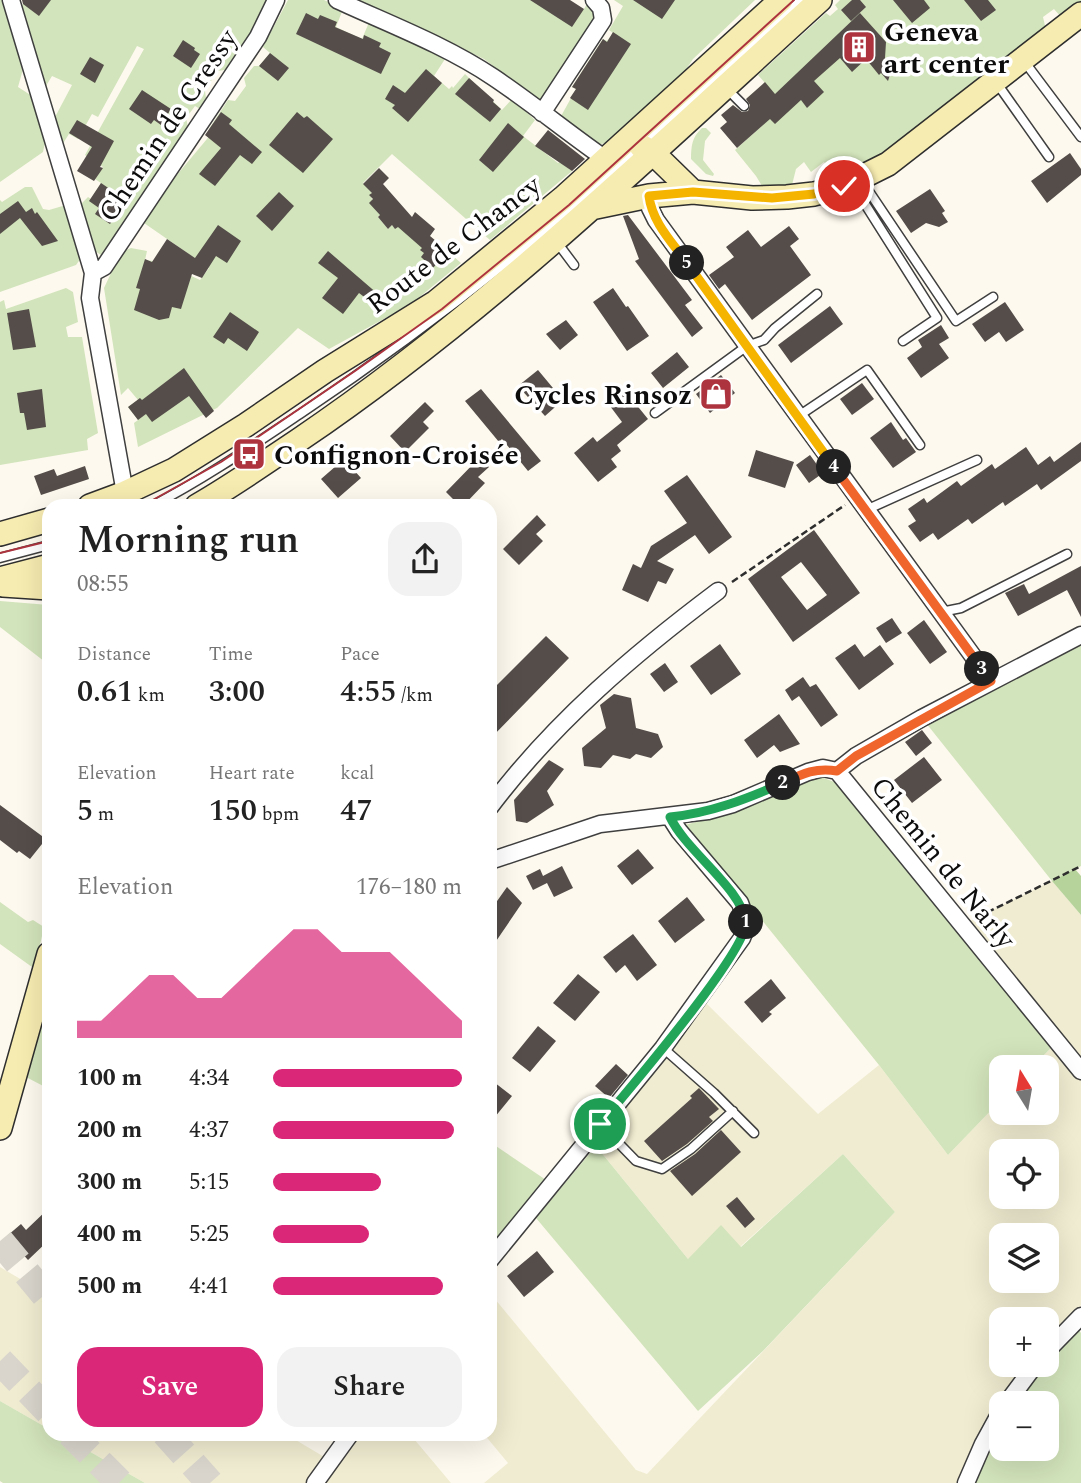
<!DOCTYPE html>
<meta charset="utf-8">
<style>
body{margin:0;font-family:Spectral,serif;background:#f2f2f2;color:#222;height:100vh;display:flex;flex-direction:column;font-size:26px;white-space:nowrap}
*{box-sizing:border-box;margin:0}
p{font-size:23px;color:#767676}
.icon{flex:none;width:38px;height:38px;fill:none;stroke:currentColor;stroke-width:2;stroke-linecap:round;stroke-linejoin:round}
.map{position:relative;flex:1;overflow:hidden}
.details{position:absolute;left:42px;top:499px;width:455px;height:942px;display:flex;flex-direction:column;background:#fff;border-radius:21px;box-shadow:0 7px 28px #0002}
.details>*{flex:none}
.needle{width:46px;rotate:349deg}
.buttons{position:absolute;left:989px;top:1055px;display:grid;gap:14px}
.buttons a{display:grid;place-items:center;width:70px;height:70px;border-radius:14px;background:#fff;box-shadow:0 7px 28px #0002;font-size:35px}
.pin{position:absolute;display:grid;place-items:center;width:60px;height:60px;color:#fff;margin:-30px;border:4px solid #fff;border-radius:50%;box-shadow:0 2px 7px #0007}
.km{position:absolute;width:35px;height:35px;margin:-18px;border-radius:50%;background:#222;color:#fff;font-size:19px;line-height:35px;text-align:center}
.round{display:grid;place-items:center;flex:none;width:74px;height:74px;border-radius:21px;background:#f2f2f2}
.head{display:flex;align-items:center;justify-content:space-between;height:119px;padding:0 35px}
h1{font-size:38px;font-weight:600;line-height:52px}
.metrics{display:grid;grid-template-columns:repeat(3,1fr);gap:10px;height:119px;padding:7px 35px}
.metrics div{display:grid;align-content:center}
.metrics b{font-size:30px;font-weight:600}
.metrics small{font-size:19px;font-weight:400}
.metrics p{font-size:19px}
.chart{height:196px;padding:14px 35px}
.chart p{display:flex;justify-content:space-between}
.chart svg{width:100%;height:126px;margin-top:7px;fill:#db2777;opacity:.7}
.cta{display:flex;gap:14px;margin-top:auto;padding:14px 35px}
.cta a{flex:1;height:80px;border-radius:21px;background:#db2777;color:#fff;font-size:28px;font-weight:600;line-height:80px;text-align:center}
.cta a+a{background:#f2f2f2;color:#222}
ul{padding:0 35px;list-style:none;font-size:23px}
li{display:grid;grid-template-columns:112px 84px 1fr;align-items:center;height:52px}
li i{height:18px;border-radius:9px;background:#db2777}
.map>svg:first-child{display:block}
.farmland{fill:#f0ecd1;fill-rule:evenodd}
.green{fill:#d2e4bb}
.forest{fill:#b7d39c}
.building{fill:#544d4a;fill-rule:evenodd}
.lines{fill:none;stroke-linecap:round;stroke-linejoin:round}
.highway-tunnel{stroke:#d9d5cc;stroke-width:28;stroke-dasharray:28 14;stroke-linecap:butt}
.lane-casing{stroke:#3f3f3f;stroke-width:11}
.street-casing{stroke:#3f3f3f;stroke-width:19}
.secondary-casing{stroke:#2e2e2e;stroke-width:26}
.path{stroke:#2e2e2e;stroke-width:2.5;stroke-dasharray:7 3.5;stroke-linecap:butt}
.lane{stroke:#fff;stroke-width:8}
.street{stroke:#fff;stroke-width:16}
.secondary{stroke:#f6ebb0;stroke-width:23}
.tram{stroke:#ad343f;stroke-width:2}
.split-1-casing{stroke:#fff;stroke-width:14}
.split-2-casing{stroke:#fff;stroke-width:14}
.split-3-casing{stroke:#fff;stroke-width:14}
.split-4-casing{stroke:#fff;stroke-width:14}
.split-5-casing{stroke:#fff;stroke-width:14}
.split-6-casing{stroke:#fff;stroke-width:14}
.split-1{stroke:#22a559;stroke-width:9}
.split-2{stroke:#22a559;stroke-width:9}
.split-3{stroke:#f0652b;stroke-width:9}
.split-4{stroke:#f0652b;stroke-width:9}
.split-5{stroke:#f5b400;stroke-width:9}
.split-6{stroke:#f5b400;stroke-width:9}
.labels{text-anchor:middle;stroke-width:7;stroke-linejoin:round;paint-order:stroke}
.poi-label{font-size:28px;font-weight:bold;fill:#0c0c0c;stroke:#fff;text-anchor:start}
.street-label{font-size:28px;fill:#0c0c0c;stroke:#fff}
</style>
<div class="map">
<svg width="1081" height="1483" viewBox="0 0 1081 1483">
<rect width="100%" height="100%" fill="#fdf9ee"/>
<!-- farmland -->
<path class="farmland" d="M1052 881 1081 915V1071L962 925Z
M700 997 818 1114 879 1065 948 1155 1001 1100V1113H1046V1068L1032 1067 1052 1047 1081 1078V1305L1047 1342 1046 1320H1001V1365H1025L976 1438 960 1483H484L508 1463 483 1433H490V1293L636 1470 647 1474 895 1212 843 1154 740 1247 688 1259 588 1136ZM1001 1152H1046V1197H1001ZM1001 1236H1046V1281H1001Z
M0 1267 49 1296V1429L0 1401Z
M57 1433H284L326 1458 307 1483H145Z
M355 1433H409L451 1483H320Z"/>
<!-- green -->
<path class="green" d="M0 0H3L23 69 18 87 32 96 46 138 43 152 0 182Z
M27 0H266L252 30 225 70 217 71 205 91 206 98 200 109 195 106 186 118 188 127 101 255 95 251 81 204 88 197 91 199 101 183 95 179 103 167 85 155 144 49 137 46 98 117 92 114 78 139 69 134 62 145 54 119 72 85 52 76 46 86 22 5Z
M288 0H324L343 9 336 27 362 39 370 20 445 59 434 76 449 89 452 86 453 88 465 74 502 110 512 99 535 120 523 136 558 163 560 162 572 171 490 240 392 154 363 183 372 193 370 195 380 215 378 217 388 229 392 225 395 228 401 223 431 237 461 263 411 304 329 349 298 328 217 408 138 447 134 423 138 420 128 407 138 400 128 388 121 395 104 288 121 252 131 248 147 251 145 260 161 262 200 280 209 268 144 223 176 176 212 133 209 129 228 100 235 101 246 86 244 78 254 66H259L270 53 263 47Z
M359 0H530L584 9 588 2 596 14 595 19 546 97 539 100 484 59Z
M614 0H755L693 59 685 71 606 143 595 145 560 118 576 89 572 87 603 39 607 41 613 33 609 30 623 6Z
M840 0H1081V2L1061 17 1054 9 1043 17 1046 30 956 100 873 159 835 174 824 162 811 172 804 162 796 169 792 185 762 186 756 176 735 150 763 125 758 111 747 98 765 83 758 75 826 13 830 16 838 9 835 5Z
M702 128H706L711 133 705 141 703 160 714 174 713 176 706 174 691 159C691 146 692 137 702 128Z
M25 187H32L43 209 49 210 66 205 81 258 76 265 0 292V200L2 202Z
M66 288 73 292 78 322 66 327 68 337H82L98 433 87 439 88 450 0 465V302L4 300 6 309Z
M0 601 49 605V665L0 627Z
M1081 635V866L1052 881 922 718Z
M821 777 837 783 1052 1047 1032 1067 1001 1068V1100L948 1155 879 1065 685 825 711 818Z
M0 902 28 922 33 920 44 927 36 963 32 967 0 944Z
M43 1007 49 1010V1089L24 1076Z
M490 1142 549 1182 490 1247Z
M596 1146 688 1259 721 1225 741 1247 843 1154 895 1212 763 1351 698 1411 536 1218Z
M1074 1323 1081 1333V1483H966L1001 1411V1449H1046V1404L1006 1403 1035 1365H1046L1047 1352Z
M0 1401 49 1429V1433H57L145 1483H3L0 1481Z"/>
<!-- forest -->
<path class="forest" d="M1075 869 1081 876V915L1052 881Z"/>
<!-- building -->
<path class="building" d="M22 0H51L39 16 23 4Z
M530 0H570L584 9 572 27Z
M633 0H675L662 19Z
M852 0H860L866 7 851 21 841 10Z
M893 0H924L930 8 912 23Z
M964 0H988L996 10 981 21Z
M306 13 318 19 320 15 337 22 335 27 363 39 364 35 381 43 379 47 391 53 381 74 296 34Z
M860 13 886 42 885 58 893 65 888 81 881 73 879 75 866 59 852 72 840 58 814 81 824 92 807 108 801 100 775 124 770 119 737 148 720 128 727 122 721 115 733 105 742 112 748 111 750 105 746 99 765 82 775 94Z
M613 32 631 44 588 110 570 98 576 89 572 87 603 39 607 42Z
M183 40 195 48 194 50 200 54 191 68 173 56Z
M270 53 289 68 278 81 259 66Z
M90 57 104 65 95 83 80 74Z
M426 69 442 83 408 122 392 108 395 105 385 99 393 85 405 93Z
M469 78 494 100 493 102 501 109 490 122 455 94Z
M142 90 171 109 161 125 154 120 151 124 129 109Z
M221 112 232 120 229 124 262 152 252 164 240 155 215 186 199 174 221 148 205 135Z
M297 112 304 118 307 116 333 139 303 173 269 145Z
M77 120 114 141 100 167 103 168 94 181 77 171 92 147 69 133Z
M508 123 524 137 493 172 479 160Z
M548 130 585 159 572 171 535 146Z
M1070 153 1081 169V175L1047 203 1031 181Z
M379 168 389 178 383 184 412 217 415 212 435 229 430 236 448 251 433 268 421 257 424 253 420 250 422 248 398 227 395 229 392 225 388 229 378 217 380 215 369 203 373 199 369 195 372 193 363 184Z
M101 183 126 200 110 224 95 214 99 208 89 201Z
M930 189 945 211 942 213 948 222 939 227 926 223 911 233 896 211Z
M279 192 294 206 272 231 256 216Z
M18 201 26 212 32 208 35 214 37 212 58 241 42 246 20 218 0 234V214Z
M628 215 692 300 685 305 703 328 692 337 635 261 639 259 623 216Z
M218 225 241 241 227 263 216 256 202 278 192 274 181 309 172 307 169 318 159 320 134 310 140 289 136 288 145 259 152 262 167 239 195 258Z
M789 226 799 239 790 246 811 275 752 320 725 284 719 289 709 275 734 257 726 247 748 230 761 247Z
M328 251 386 301 380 309 359 293 343 314 322 298 338 278 318 263Z
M613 288 626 307 628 306 649 336 627 351 593 302Z
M1005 302 1024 330 1006 342 999 332 985 342 972 324Z
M830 306 843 324 791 363 778 345Z
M29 309 36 347 13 350 7 313Z
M230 312 259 332 247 351 228 338 224 344 213 337Z
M566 320 578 335 560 350 546 334Z
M941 325 949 338 939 344 949 358 921 378 907 358 922 347 918 340Z
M677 352 689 367 663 388 651 373Z
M184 368 214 411 206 418 189 396 152 422 146 414 138 420 128 407 140 398 142 400Z
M538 370 563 400 545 416 518 386Z
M721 375 735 393 710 413 696 394Z
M862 383 874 399 852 415 840 399Z
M42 389 46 427 27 430 24 413H20L17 393Z
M481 389 541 461 528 471 502 439 499 442 465 401Z
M626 392 648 419 617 445 621 451 611 459 617 467 598 482 574 453 593 437 597 442 622 422 610 406Z
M425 402 434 411 423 422 429 428 405 452 390 436Z
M891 422 903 440 906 438 916 452 893 468 870 438Z
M1081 442V461L1041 490 1037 484 1005 506 1003 502 972 524 968 519 938 540 933 533 920 542 908 526 916 521 908 509 924 498 927 503 957 481 961 486 992 464 995 469 1026 447 1038 465 1050 456 1054 462Z
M756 450 794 462 785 488 748 476Z
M810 455 823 473 809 483 796 465Z
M480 457 489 467 478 477 485 483 463 506H460L446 492Z
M344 459 361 478 338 498 321 479Z
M85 466 89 479 41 495 34 476 54 469 57 476Z
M687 475 732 537 709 554 695 535 657 561 674 569 666 584 658 581 648 602 622 590 633 564 641 568 651 546 687 523 664 491Z
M537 515 546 525 536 534 543 541 519 565 503 549Z
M814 530 860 593 793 642 748 579ZM801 562 827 595 807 610 781 577Z
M1081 566V617L1067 590 1018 616 1005 593 1024 584 1029 594Z
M892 618 902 633 886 643 876 628Z
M924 620 947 652 930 664 907 633Z
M546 636 569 658 490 739V692Z
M720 644 741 674 711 695 690 666Z
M855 644 864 657 880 645 894 664 859 690 835 658Z
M665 663 678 682 664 692 650 674Z
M803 677 810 687 816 684 838 715 821 727 799 696 792 701 785 690Z
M614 694 631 698 636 728 658 734 663 747 651 758 636 754 630 759 613 755 601 768 584 766 582 748 606 728 600 705Z
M779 714 800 744 780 752 774 745 757 758 744 740Z
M922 730 932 743 916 756 905 742Z
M924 757 942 780 912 803 894 780Z
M549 760 564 769 547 791 554 805 527 823 516 821 514 800Z
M0 805 46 839 30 859 19 851 17 853 0 840Z
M638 849 654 868 632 885 617 866Z
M562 866 573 888 554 897 547 883 533 890 526 876 540 869 543 876Z
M507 887 522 903 490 950V911Z
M687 897 705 920 675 943 658 921Z
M633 934 657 965 637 981 625 965 616 973 603 957Z
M578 974 600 992 575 1021 553 1003Z
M771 979 786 998 769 1012 772 1014 762 1023 744 1002Z
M538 1026 556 1041 530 1072 512 1058Z
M616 1064 628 1075 609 1098 595 1086Z
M490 1079 512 1096 490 1123Z
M699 1088 719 1109 709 1117 713 1121 687 1144 662 1161 644 1141 692 1098 690 1096Z
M721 1130 741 1152 692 1196 670 1171 695 1154Z
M737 1197 755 1219 745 1228 726 1206Z
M49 1208V1240L28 1260 7 1236 21 1224 26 1230Z
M537 1251 554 1272 524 1297 507 1276Z"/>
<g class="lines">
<!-- highway-tunnel -->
<path class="highway-tunnel" d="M0 1241 49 1300
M0 1361 49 1412
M70 1433 120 1483
M165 1433 210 1483"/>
<defs>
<path id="lane" d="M1024 61 1081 137
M996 82 1049 157
M727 89 744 106
M862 181 956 321 993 297
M853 185 937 318 903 341
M556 241 574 265
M655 413 747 346 764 340 775 328 817 294
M797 417 867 370 920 445
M152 506C204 479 252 446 300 414 394 351 484 283 570 210 649 143 724 70 801 0
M866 510 977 460
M0 558 49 545
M941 612 961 608 1067 554
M663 1048 714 1093 754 1133
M600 1124 636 1161 662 1169 691 1149 733 1111"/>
<path id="street" d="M11 0 93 273 90 298 125 493
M337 0C389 24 445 45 493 77 532 103 568 133 607 160
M542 113 603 20 601 8 594 0
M649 196 650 208 656 220 991 681
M93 273 104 267 258 37 276 0
M837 771 856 756 922 718 1081 635
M490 807C554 722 634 654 718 591
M490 861 600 824 708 811 733 804 808 772 823 768 837 771 1081 1071
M490 1260 663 1048 742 938 746 928V920L740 903 679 831 670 817
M1046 1352 1081 1316
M1006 1404 1035 1365
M315 1483 351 1433
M966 1483 983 1444 1001 1411"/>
<path id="secondary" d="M641 146 653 153 693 192
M596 207 649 196 693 192 752 198 787 197 814 194 844 186 888 164 1081 14
M90 506 125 493 174 470 246 425 325 371 436 302 563 198 781 0
M197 506C232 486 266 462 299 440 488 312 652 153 820 0
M0 534 49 520
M0 579 49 566
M3 585 49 588
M0 1128 49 954"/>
</defs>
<!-- lane casing -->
<use href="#lane" class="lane-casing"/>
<!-- street casing -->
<use href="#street" class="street-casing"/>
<!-- secondary casing -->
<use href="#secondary" class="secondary-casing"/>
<!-- path -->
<path class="path" d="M732 582 845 505
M978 917 1081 866"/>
<!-- lane -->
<use href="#lane" class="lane"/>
<!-- street -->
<use href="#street" class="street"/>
<!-- secondary -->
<use href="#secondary" class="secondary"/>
<!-- tram -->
<path class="tram" d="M142 506 221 462 355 371 442 309 569 205 794 0
M0 553 49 541"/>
</g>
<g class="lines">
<defs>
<path id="split-1" d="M600 1124C625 1094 747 952 746 922"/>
<path id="split-2" d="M746 922C741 888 686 851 670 817 711 813 746 799 783 783"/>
<path id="split-3" d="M783 783C802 774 816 767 837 771L856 756 991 681 982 669"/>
<path id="split-4" d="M834 467 982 669"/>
<path id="split-5" d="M687 263 834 467"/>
<path id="split-6" d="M687 263C672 242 652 222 649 196L693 192 772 198 814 194 844 186"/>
</defs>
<!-- split-1 casing -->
<use href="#split-1" class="split-1-casing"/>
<!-- split-2 casing -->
<use href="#split-2" class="split-2-casing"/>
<!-- split-3 casing -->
<use href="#split-3" class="split-3-casing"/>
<!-- split-4 casing -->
<use href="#split-4" class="split-4-casing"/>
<!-- split-5 casing -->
<use href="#split-5" class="split-5-casing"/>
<!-- split-6 casing -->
<use href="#split-6" class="split-6-casing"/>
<!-- split-1 -->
<use href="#split-1" class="split-1"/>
<!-- split-2 -->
<use href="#split-2" class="split-2"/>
<!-- split-3 -->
<use href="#split-3" class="split-3"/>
<!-- split-4 -->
<use href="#split-4" class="split-4"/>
<!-- split-5 -->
<use href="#split-5" class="split-5"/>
<!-- split-6 -->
<use href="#split-6" class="split-6"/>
</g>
<!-- icons -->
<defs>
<symbol id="building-square" viewBox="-11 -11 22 22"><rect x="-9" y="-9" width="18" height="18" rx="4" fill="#ad343f" stroke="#fff"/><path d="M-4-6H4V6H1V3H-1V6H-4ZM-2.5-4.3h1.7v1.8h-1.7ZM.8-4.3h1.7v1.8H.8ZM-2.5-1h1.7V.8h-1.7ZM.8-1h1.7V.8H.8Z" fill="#fff"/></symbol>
<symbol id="shop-square" viewBox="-11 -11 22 22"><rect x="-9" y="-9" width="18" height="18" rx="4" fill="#ad343f" stroke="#fff"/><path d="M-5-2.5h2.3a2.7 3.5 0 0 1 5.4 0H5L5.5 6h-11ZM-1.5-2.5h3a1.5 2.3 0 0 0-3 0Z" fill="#fff"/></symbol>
<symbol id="bus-square" viewBox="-11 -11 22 22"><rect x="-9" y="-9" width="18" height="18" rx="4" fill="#ad343f" stroke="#fff"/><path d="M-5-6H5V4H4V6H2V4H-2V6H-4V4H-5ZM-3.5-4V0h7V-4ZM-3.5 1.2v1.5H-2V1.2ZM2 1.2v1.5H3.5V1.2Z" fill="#fff"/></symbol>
</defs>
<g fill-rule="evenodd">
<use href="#building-square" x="840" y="28" width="38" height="38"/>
<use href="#shop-square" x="697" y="375" width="38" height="38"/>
<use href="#bus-square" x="230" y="435" width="38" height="38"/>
</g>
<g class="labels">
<!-- poi labels -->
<g class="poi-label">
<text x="884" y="41">Geneva<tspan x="884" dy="32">art center</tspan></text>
<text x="692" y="404" text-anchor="end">Cycles Rinsoz</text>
<text x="274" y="464">Confignon-Croisée</text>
</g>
<!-- street labels -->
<g class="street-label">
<text transform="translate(167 125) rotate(-56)" y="10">Chemin de Cressy</text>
<text transform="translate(453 244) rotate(-37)" y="10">Route de Chancy</text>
<text transform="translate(944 862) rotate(51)" y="10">Chemin de Narly</text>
</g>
</g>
</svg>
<div class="buttons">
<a><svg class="needle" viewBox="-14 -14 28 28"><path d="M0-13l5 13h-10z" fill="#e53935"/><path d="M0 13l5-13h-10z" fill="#767676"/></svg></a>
<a><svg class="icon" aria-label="locate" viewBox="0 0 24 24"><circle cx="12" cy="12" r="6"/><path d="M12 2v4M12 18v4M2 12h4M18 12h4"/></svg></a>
<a><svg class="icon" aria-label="layers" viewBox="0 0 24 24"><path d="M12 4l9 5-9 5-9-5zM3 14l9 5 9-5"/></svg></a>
<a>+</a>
<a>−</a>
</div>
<div class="pin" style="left:600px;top:1124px;background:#1e9e55"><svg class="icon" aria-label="arrive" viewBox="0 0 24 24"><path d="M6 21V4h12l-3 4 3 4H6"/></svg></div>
<div class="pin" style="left:844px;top:186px;background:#d93025"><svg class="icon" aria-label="check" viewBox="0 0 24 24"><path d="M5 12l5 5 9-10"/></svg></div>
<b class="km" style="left:746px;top:922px">1</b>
<b class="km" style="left:783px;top:783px">2</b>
<b class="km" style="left:982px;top:669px">3</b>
<b class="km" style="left:834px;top:467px">4</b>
<b class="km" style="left:687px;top:263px">5</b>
<section class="details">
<div class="head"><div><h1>Morning run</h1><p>08:55</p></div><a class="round"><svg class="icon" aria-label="share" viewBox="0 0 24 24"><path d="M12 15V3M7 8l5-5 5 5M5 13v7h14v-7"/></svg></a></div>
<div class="metrics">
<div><p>Distance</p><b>0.61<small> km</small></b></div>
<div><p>Time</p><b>3:00</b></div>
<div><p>Pace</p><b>4:55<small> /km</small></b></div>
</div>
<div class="metrics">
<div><p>Elevation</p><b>5<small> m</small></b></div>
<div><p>Heart rate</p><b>150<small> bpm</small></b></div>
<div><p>kcal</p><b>47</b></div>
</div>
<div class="chart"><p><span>Elevation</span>176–180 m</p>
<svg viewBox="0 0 160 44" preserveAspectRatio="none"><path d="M0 44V38L10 38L20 30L30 22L40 22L50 30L60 30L70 22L80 14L90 6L100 6L110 14L120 14L130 14L140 22L150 30L160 38V44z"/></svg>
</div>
<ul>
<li><b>100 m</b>4:34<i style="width:100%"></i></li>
<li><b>200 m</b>4:37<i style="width:96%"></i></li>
<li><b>300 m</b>5:15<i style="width:57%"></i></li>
<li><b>400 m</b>5:25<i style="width:51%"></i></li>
<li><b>500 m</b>4:41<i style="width:90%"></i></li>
</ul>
<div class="cta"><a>Save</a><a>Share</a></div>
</section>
</div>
